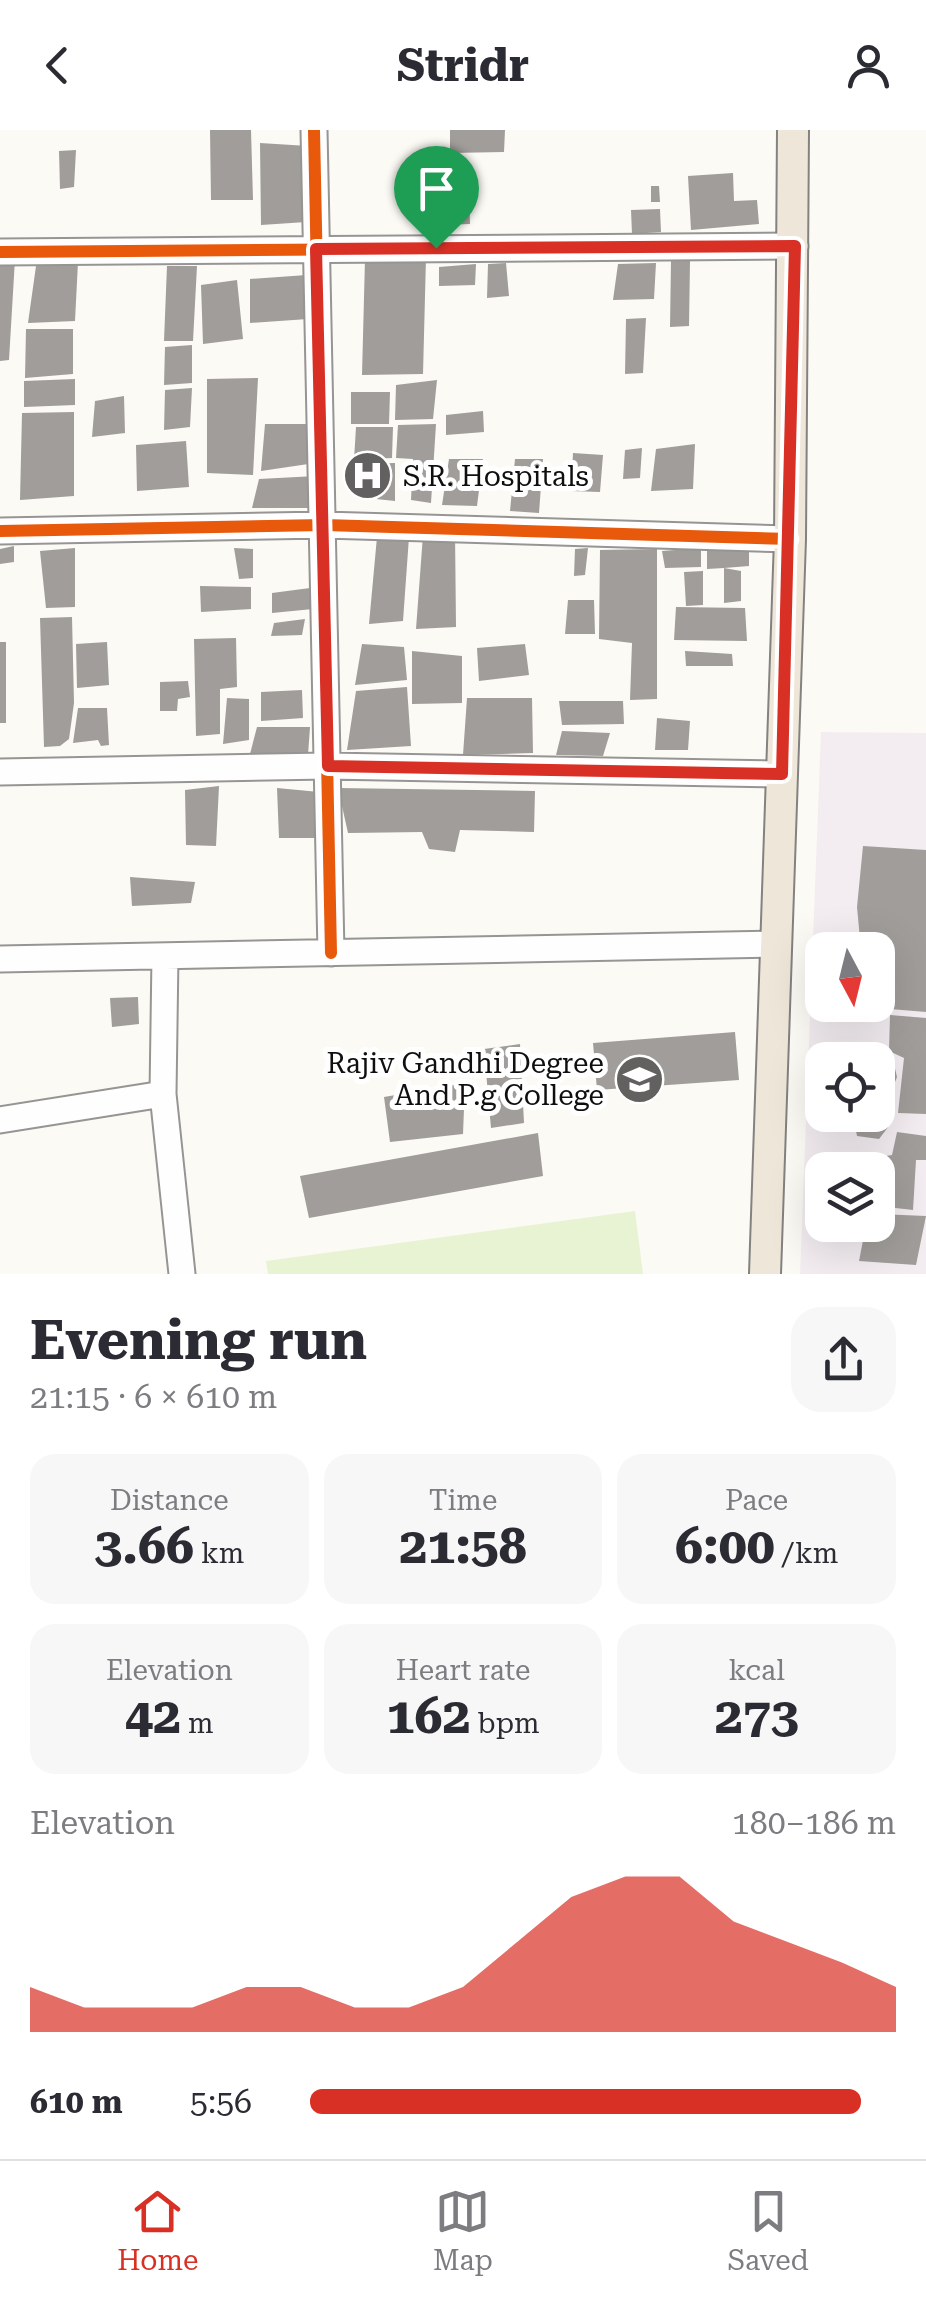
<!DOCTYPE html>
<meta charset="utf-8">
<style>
body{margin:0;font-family:"Roboto Serif",serif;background:#f7f7f7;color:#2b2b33;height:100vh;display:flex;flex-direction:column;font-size:38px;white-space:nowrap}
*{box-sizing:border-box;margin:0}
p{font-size:32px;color:#7c7c81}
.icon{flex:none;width:55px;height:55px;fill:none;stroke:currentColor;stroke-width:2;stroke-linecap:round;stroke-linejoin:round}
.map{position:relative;height:1144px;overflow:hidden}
.sheet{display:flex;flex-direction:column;background:#fff;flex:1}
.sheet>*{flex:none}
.needle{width:65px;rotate:173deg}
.fabs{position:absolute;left:805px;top:802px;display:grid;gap:20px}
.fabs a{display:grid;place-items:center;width:90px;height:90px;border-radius:20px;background:#fff;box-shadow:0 10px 40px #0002;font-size:50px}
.pin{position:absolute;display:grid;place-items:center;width:85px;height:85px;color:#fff;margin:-102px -42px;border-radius:50% 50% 50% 0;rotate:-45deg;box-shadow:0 0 10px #0007}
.pin .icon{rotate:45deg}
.round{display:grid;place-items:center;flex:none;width:105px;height:105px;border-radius:30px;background:#f7f7f7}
.summary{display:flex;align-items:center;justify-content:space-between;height:170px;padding:0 30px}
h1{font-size:55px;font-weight:700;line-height:75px}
.stats{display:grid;grid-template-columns:repeat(3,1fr);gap:15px;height:170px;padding:10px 30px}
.stats div{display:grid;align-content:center;border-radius:25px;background:#f7f7f7;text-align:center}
.stats b{font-size:50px;font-weight:700}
.stats small{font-size:28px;font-weight:400}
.stats p{font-size:28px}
.chart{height:280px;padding:20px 30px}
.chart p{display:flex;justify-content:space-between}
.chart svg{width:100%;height:180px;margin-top:10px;fill:#d93025;opacity:.7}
ul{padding:0 30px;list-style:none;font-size:32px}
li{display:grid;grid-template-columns:160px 120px 1fr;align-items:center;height:75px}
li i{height:25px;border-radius:12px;background:#d93025}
header{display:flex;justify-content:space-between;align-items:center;height:130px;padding:0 30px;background:#fff;font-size:45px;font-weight:700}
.dock{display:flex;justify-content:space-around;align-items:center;height:140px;border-top:2px solid #e1e1e2;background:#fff;font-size:28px;color:#7c7c81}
.dock a{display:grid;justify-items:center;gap:5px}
.dock .on{color:#d93025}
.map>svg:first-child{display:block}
.industrial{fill:#f3edf1;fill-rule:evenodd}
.green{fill:#e8f3d3}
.building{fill:#a09d9a}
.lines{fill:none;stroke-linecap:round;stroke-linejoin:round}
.minor-casing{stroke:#969593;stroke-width:29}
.major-casing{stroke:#838280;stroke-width:34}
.minor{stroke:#fffefe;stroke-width:25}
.major{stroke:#eee7d9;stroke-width:30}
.cycleway-casing{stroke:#fff;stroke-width:19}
.cycleway{stroke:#e8590c;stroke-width:12}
.route-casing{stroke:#fff;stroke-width:20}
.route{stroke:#d93025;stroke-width:12}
.labels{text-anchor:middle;stroke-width:10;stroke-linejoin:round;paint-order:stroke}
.poi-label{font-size:28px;fill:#0f0f0f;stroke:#fff;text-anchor:start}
</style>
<header><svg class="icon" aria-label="back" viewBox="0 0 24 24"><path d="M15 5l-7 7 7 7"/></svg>Stridr<svg class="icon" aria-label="person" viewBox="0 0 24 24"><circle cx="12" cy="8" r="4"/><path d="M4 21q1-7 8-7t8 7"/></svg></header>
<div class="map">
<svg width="926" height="1144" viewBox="0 0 926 1144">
<rect width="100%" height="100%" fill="#fcfaf5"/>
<!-- industrial -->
<path class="industrial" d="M821 602 926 603V1144H800ZM822 820H878V875H822ZM822 930H878V985H822ZM822 1040H878V1095H822Z"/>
<!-- green -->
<path class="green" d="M635 1081 643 1144H268L266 1131Z"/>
<!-- building -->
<path class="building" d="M210 0H251L253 70H211Z
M450 0H505L504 22 450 23Z
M260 13 308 16 306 92 261 95Z
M76 20 74 57 60 59 59 21Z
M733 43 734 71 757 70 759 94 691 100 688 46Z
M469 54 470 94 444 95 443 55Z
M651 56H659L660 72H651Z
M660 79 661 102 632 104 631 80Z
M426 127 423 244 362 245 365 129Z
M15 129 9 230 0 231V130Z
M671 131H690L689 196 670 197Z
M78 132 75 191 28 193 36 136Z
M506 133 509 166 487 168 488 134Z
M656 133 654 169 613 170 618 134Z
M476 134 475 155 439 156V137Z
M167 136H197L193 211H164Z
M307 145 308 189 250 193V149Z
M237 150 243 209 203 214 201 155Z
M646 188 643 243 625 244 626 189Z
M26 199H73V244L25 248Z
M192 215V253L164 255 165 217Z
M258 248 253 345 207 343V249Z
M75 249V275L24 277V251Z
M437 250 433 289 395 290 396 255Z
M192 258 190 297 164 300 165 260Z
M351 262H390L389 294H351Z
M124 266 125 303 92 307 95 271Z
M483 281 484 302 446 305V285Z
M74 282V366L20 370 22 283Z
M265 294H313L315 333 261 341Z
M436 294 431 373 411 370 413 329 396 328 398 295Z
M356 297H393L392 328 354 330Z
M186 311 189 357 137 361 136 315Z
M695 314 693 359 651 361 656 319Z
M642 318 640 348 623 349 625 320Z
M573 323 603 325 600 362 571 361Z
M449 329H483L477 376 442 375Z
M515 329H543L539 383 510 381Z
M395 333V371L357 367V334Z
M316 346 312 378H252L259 349Z
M455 402 456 497 416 499 423 405Z
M377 407H409L403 491 369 494Z
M14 416V432L0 434V419Z
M749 417V436L724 438 741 441V471L724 473V438L707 439V420Z
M75 418V477L46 478 40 421Z
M234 418 253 419V448L239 449Z
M588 418 585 445 574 446 575 419Z
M701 418V437L665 438 662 421Z
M657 419V569L630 570 632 513 599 509 600 420Z
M703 441V475L686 476 684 442Z
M200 456 251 457V479L201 482Z
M310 458 313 479 272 483V463Z
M568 470H594L595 504H565Z
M676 477 745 478 747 511 674 510Z
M72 487 74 573 69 609 60 616 44 617 40 488Z
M305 489 302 505 271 506 274 493Z
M236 508 237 557 220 559V604L196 606 194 509Z
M0 512H6V593H0Z
M107 512 109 555 77 558 76 514Z
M362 514 404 517 407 550 355 555Z
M525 514 529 545 479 551 477 518Z
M412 521 462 526V573L412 574Z
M685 521 732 524 733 536H686Z
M188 551 190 567 178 569 177 581H160V552Z
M407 557 411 616 347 620 356 561Z
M302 560 303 588 261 591V562Z
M227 568 249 569V610L223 614Z
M467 568H532L533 623 463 625Z
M559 571H623L624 594 562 595Z
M78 578H107L109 615 101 616 98 610 73 613Z
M657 588 690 591 688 620H655Z
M257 597H310L308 625 250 624Z
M562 601 610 603 603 626 556 625Z
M219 656 216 716 186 715 185 660Z
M277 658 319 662 321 708H279Z
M338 658 535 661 534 702 460 700 455 722 429 719 422 702 348 703Z
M863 716 926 720V882L878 878V820H861L857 777Z
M130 747 195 752 191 773 132 776Z
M138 867 139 894 112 897 110 868Z
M890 885 926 888V984L898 983 904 928 889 921Z
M735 902 739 950 597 960 593 913Z
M520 914 524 993 491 998 484 919Z
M880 922 893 930 897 947 891 962 878 966V930H857L865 923Z
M465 953 463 1004 390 1012 384 967Z
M878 978 884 980 889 996 879 1009 857 1006 853 985H878Z
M897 1002 926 1006V1030H916L913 1080 878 1076V1040H841V1033L892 1025Z
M538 1003 543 1046 309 1088 300 1046Z
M878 1084 926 1086 916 1135 859 1131 866 1095H878Z"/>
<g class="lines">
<defs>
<path id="minor" d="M314 0 331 823
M0 122 795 116
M0 401 324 395 790 409
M0 642 327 636 781 644
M165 826 163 964 182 1144
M0 829 775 814
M0 990 163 964"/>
<path id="major" d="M765 1144 790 409 793 0"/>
</defs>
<!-- minor casing -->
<use href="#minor" class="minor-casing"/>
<!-- major casing -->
<use href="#major" class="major-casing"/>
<!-- minor -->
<use href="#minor" class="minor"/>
<!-- major -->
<use href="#major" class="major"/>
<defs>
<path id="cycleway" d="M314 0 331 823
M0 122 795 116
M0 401 324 395 790 409"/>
</defs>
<!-- cycleway casing -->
<use href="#cycleway" class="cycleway-casing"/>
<!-- cycleway -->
<use href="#cycleway" class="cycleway"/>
</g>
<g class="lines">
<defs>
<path id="route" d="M795 116 782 644 328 636 316 119Z"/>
</defs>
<!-- route casing -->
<use href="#route" class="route-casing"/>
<!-- route -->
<use href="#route" class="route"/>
</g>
<!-- icons -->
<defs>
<symbol id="hospital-disc" viewBox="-11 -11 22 22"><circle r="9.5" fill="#626160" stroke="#fff"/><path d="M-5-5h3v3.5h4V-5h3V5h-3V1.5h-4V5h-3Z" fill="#fff"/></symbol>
<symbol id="university-disc" viewBox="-11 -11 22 22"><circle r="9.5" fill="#626160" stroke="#fff"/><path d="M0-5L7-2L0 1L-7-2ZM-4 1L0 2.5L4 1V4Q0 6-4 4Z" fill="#fff"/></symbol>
</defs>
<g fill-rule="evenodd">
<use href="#hospital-disc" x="340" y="318" width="55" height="55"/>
<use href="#university-disc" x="612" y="922" width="55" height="55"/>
</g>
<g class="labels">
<!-- poi labels -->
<g class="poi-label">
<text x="403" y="356">S.R. Hospitals</text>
<text x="604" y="943" text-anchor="end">Rajiv Gandhi Degree<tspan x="604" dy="32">And P.g College</tspan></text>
</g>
</g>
</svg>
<div class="fabs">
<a><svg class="needle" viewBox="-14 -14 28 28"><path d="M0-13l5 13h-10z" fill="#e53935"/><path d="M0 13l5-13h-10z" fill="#7c7c81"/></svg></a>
<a><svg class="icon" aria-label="locate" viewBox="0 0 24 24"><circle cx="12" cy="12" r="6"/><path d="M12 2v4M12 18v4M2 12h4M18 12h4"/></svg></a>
<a><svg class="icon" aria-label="layers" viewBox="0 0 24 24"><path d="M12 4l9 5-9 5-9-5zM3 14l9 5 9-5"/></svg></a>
</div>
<div class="pin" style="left:436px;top:118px;background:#1e9e55"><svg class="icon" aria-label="arrive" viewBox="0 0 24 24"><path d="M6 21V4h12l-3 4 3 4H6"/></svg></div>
</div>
<section class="sheet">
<div class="summary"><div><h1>Evening run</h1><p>21:15 · 6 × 610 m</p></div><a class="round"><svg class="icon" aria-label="share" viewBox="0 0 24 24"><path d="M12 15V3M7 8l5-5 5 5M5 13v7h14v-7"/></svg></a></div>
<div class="stats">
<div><p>Distance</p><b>3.66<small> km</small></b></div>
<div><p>Time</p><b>21:58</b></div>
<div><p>Pace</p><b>6:00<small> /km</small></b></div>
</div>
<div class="stats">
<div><p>Elevation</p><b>42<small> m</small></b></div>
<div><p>Heart rate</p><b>162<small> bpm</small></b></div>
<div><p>kcal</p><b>273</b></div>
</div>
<div class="chart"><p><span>Elevation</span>180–186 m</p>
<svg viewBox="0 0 160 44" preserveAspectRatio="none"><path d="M0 44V33L10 38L20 38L30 38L40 33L50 33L60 38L70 38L80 33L90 22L100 11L110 6L120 6L130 17L140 22L150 27L160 33V44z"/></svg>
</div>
<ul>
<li><b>610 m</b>5:56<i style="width:94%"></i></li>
</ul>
</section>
<nav class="dock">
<a class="on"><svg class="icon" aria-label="home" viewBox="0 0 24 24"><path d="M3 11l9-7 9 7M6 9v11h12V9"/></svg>Home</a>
<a><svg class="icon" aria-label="map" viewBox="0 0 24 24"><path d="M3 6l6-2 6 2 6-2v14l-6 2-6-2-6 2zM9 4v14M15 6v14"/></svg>Map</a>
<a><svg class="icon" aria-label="saved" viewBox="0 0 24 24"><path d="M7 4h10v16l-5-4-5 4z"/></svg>Saved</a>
</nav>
